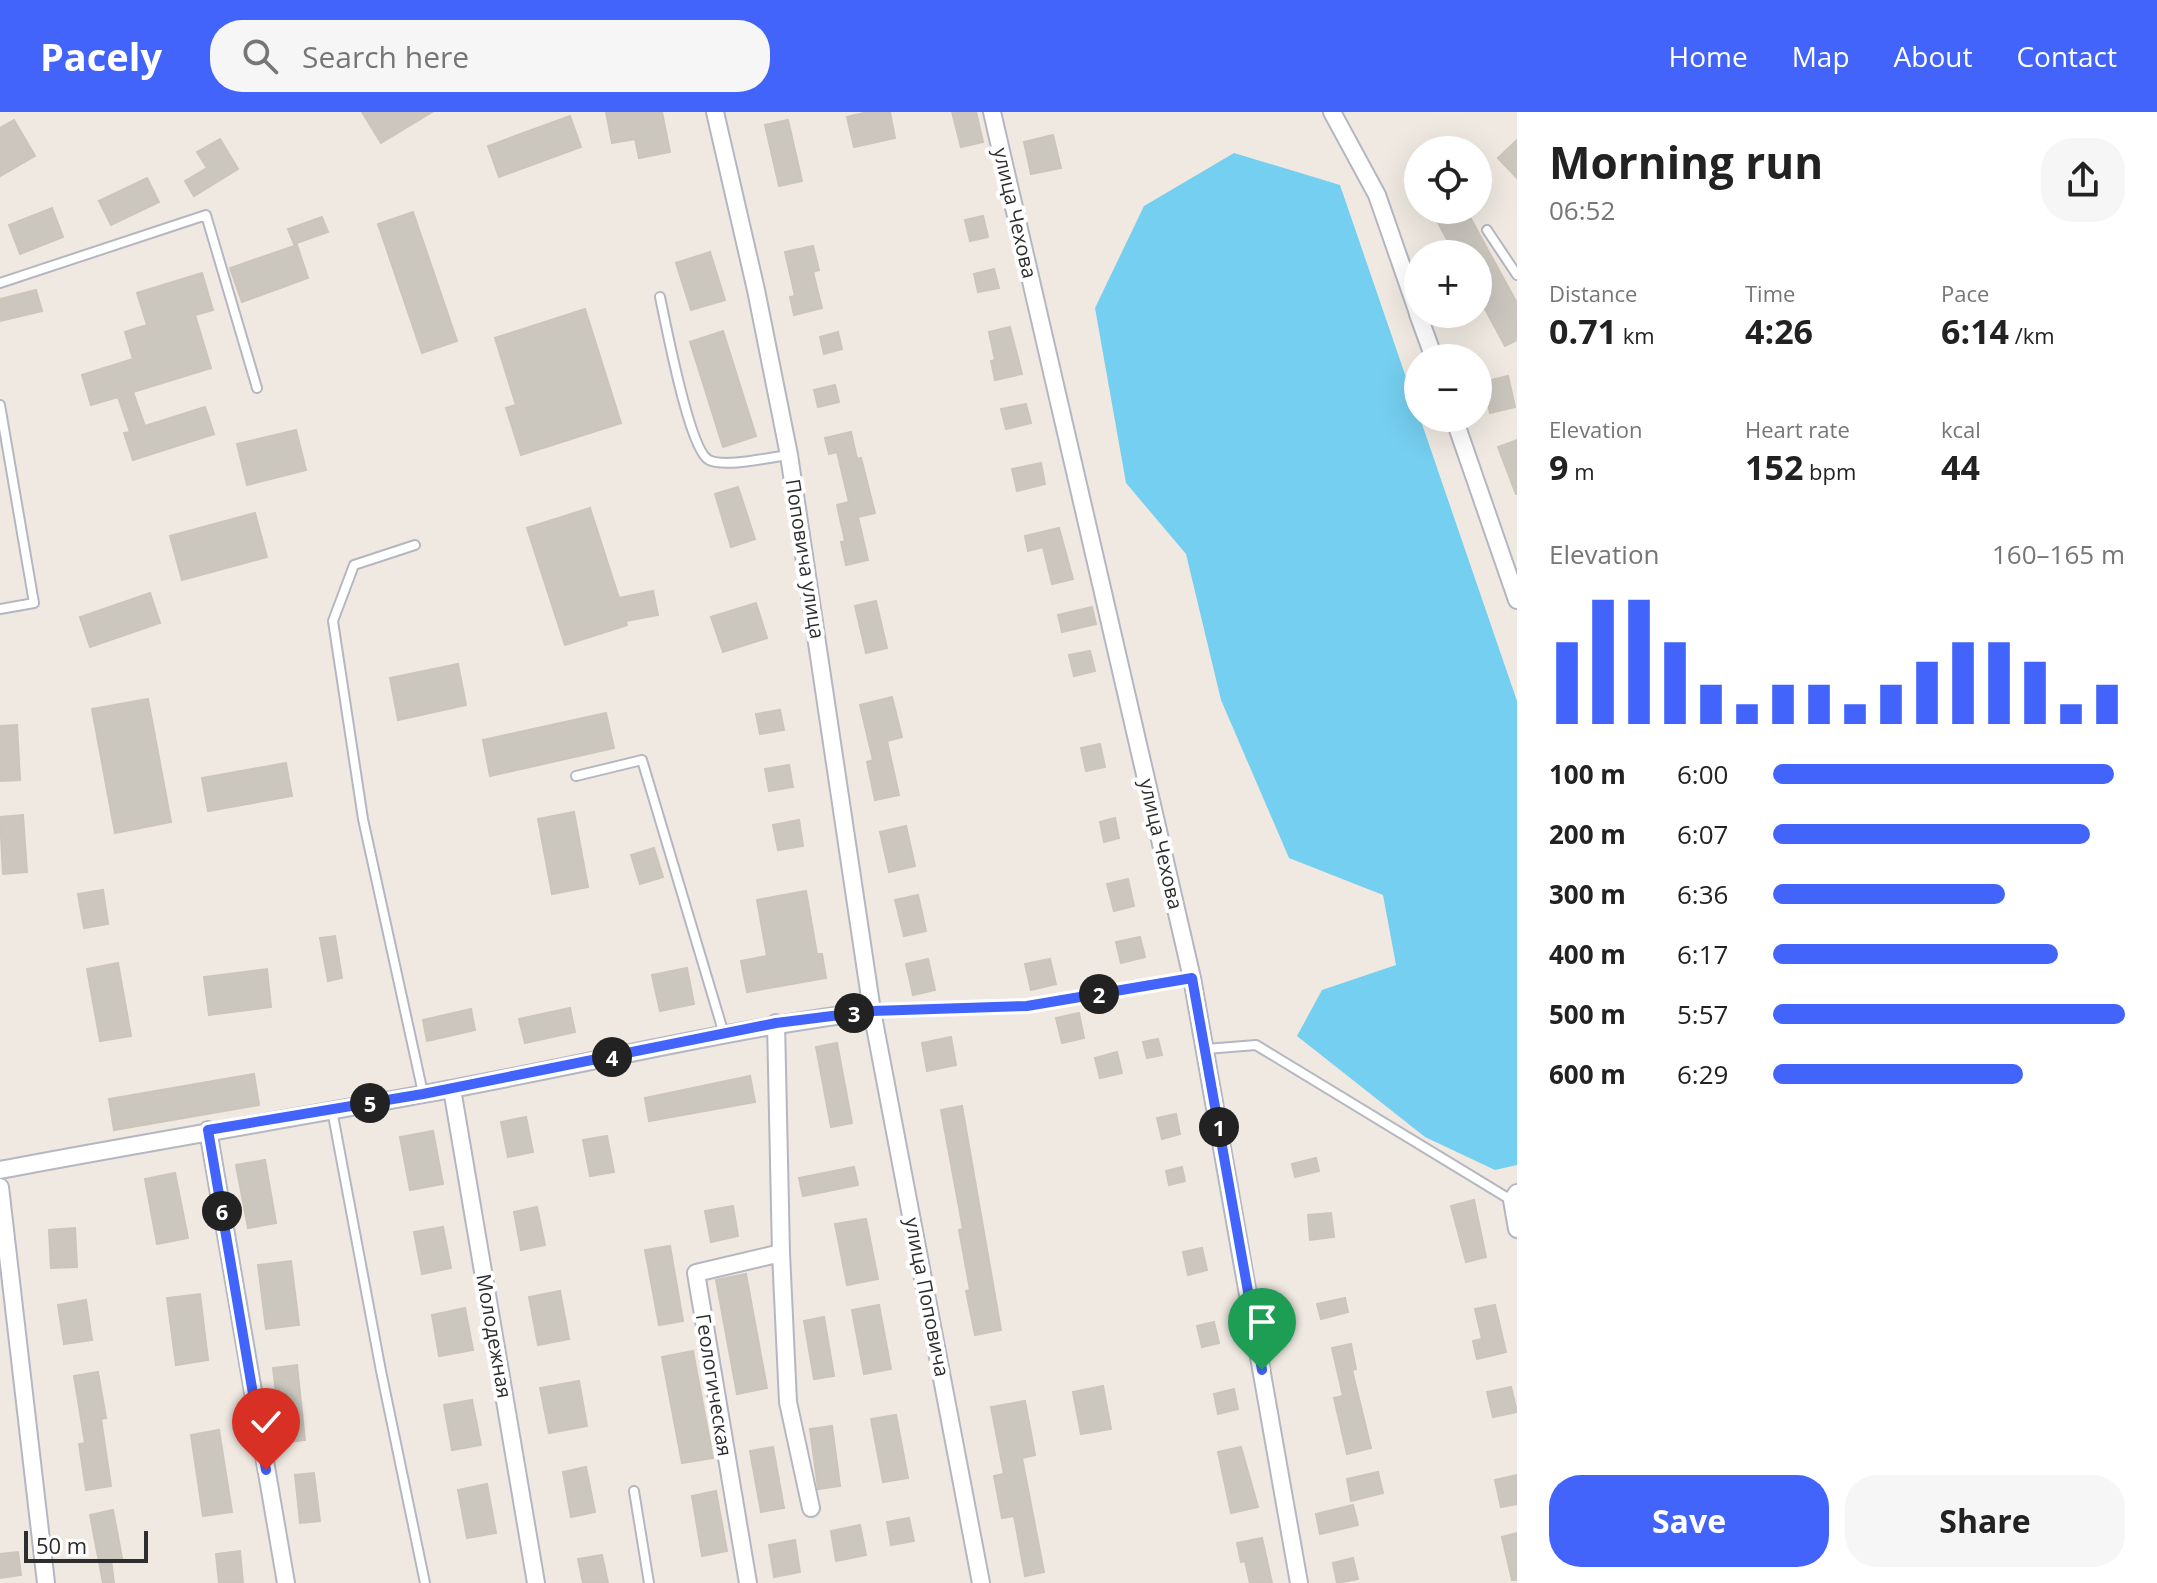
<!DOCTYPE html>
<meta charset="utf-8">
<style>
body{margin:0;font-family:"Open Sans",sans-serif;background:#f6f6f6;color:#222;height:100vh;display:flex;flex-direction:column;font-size:30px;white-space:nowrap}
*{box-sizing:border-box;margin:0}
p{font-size:26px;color:#767676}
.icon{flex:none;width:44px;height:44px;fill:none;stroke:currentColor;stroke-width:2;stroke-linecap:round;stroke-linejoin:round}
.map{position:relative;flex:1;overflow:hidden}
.side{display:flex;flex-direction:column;background:#fff;width:640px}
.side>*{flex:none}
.fabs{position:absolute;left:1404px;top:24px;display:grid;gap:16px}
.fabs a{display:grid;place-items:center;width:88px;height:88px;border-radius:50%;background:#fff;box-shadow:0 8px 32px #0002;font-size:40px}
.scale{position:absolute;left:24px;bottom:20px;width:124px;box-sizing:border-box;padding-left:8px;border:4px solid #2e2e2e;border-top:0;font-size:22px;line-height:28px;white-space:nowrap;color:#2e2e2e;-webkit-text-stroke:6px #fff;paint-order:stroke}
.pin{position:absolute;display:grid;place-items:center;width:68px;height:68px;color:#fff;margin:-82px -34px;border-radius:50% 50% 50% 0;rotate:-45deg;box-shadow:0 0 8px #0007}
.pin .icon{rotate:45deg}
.km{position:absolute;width:40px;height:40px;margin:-20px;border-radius:50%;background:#222;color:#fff;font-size:22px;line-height:40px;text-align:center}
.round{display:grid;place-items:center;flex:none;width:84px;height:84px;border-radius:32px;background:#f6f6f6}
.overview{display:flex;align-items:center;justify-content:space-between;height:136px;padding:0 32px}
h1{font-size:44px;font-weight:700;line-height:60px}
.figures{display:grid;grid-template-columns:repeat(3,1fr);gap:12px;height:136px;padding:8px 32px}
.figures div{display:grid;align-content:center}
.figures b{font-size:34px;font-weight:700}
.figures small{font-size:22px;font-weight:400}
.figures p{font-size:22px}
.chart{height:224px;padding:16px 32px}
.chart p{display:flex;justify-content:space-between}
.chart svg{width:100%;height:144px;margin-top:8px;stroke:#4264fb;stroke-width:6}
.button{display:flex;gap:16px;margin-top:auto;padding:16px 32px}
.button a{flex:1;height:92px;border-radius:32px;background:#4264fb;color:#fff;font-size:32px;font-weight:700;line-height:92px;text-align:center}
.button a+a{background:#f6f6f6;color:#222}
ul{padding:0 32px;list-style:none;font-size:26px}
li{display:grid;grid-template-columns:128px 96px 1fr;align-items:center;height:60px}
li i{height:20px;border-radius:10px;background:#4264fb}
header{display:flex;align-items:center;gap:48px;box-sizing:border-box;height:112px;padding:0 40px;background:#4264fb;color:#fff}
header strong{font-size:38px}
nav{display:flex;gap:44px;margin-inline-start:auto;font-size:28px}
.search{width:560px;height:72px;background:#f6f6f6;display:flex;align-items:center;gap:20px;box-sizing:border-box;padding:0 28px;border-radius:32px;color:#767676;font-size:30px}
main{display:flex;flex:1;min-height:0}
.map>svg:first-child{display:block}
.water{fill:#75cff0}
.building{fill:#cbc7bf;stroke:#cbc5ba;stroke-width:2}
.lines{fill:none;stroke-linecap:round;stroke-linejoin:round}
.service-casing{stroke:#b4b7c1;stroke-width:12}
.minor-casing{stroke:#b4b7c1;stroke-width:20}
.service{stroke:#fff;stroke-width:8}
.minor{stroke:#fff;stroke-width:16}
.route-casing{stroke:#fff;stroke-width:16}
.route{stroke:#4264fb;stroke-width:10}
.labels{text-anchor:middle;stroke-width:8;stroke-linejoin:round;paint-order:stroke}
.street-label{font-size:20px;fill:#2e2e2e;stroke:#fff}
</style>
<header>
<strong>Pacely</strong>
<div class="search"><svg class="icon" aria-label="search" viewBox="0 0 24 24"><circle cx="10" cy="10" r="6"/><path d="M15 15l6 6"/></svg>Search here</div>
<nav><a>Home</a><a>Map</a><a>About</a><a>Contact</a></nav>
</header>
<main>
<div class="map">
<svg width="1517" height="1471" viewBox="0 0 1517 1471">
<rect width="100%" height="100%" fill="#efe9e1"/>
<!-- water -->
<path class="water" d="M1234 41 1340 73 1517 589V1053L1495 1058 1425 1025 1297 924 1322 878 1396 853 1383 783 1289 746 1221 588 1186 442 1126 371 1095 196 1144 94Z"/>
<!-- building -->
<path class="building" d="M362 0H432L381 31Z
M606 0H662L670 40 639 46 635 27 612 31Z
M868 0H890L895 26 854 35 847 5Z
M952 0H976L983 30 961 35Z
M570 4 581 35 499 65 488 34Z
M14 8 35 44 0 64V16Z
M788 8 802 69 779 74 765 13Z
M1053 23 1061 56 1031 62 1024 30Z
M220 27 238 57 194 84 185 69 207 56 197 40Z
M1517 28V66L1498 46Z
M147 66 159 90 111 113 99 89Z
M52 96 63 125 20 142 9 113Z
M1446 98H1466L1517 191V228L1505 234 1478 184V142H1455L1435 105Z
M413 100 457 229 422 241 378 112Z
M983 104 988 125 970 129 965 108Z
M322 105 328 120 294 132 288 117Z
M297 133 308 166 242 190 230 156Z
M813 134 819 158 813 160 822 196 794 203 790 185 795 184 785 140Z
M710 140 725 188 691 198 676 151Z
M994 157 999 176 978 180 974 162Z
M202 161 213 198 195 203 211 256 133 280 145 314 205 295 214 322 133 348 124 321 130 320 118 285 91 293 82 263 133 247 125 220 147 213 137 181Z
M36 178 42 199 0 209V187Z
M585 197 621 311 521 343 506 296 516 293 495 226Z
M1010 215 1022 262 995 268 991 249 995 248 989 220Z
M723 219 756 324 723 335 690 230Z
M838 220 842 237 824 242 820 225Z
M1508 264 1515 295 1490 301 1483 270Z
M835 273 839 290 818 295 814 278Z
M1026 292 1031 311 1006 317 1001 297Z
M296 318 306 358 247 373 237 332Z
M851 320 857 347 861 346 875 401 858 405 868 448 846 453 841 430 845 429 837 393 849 390 837 340 829 342 825 326Z
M1517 328V382H1516L1498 335Z
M1041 351 1045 372 1017 379 1012 357Z
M738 375 755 427 731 435 715 382Z
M590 396 619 486 653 479 658 503 626 509 627 513 565 533 527 416Z
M255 401 267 445 182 468 170 424Z
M1059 416 1073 467 1052 472 1043 435 1028 439 1025 424Z
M150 481 160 511 90 535 80 505Z
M876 489 887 536 866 541 855 494Z
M756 491 767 526 723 540 711 505Z
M1092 495 1096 512 1062 520 1058 503Z
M1090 539 1095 559 1074 564 1069 543Z
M458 552 466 593 398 608 390 566Z
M892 585 902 625 887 629 899 683 875 688 867 650 873 648 860 593Z
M148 587 171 710 115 721 92 597Z
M780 598 784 618 760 622 756 602Z
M606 601 614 636 490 664 483 628Z
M17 613 20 668 0 669V614Z
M1100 632 1105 655 1086 659 1081 636Z
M286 651 292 684 208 699 202 666Z
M789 653 793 675 769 679 765 657Z
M574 700 588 775 552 782 538 707Z
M23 703 27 760 3 762 0 705Z
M1115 706 1119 726 1104 730 1100 710Z
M799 708 803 734 778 738 773 713Z
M906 714 915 754 889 760 880 720Z
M654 736 663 765 640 772 631 743Z
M1128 767 1134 794 1114 799 1107 772Z
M103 778 108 812 84 816 78 782Z
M806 779 817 842H822L826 866 747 880 741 849 767 844 757 788Z
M918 783 926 819 904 824 895 788Z
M335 824 342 866 328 869 320 826Z
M1140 825 1145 845 1121 851 1116 830Z
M928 847 935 878 913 883 906 852Z
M1050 847 1056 872 1031 878 1025 852Z
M118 851 131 924 100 929 87 857Z
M687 856 694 892 660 899 652 863Z
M267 857 271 895 209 903 204 865Z
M570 896 575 920 525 931 519 907Z
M471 897 475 918 427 929 423 908Z
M1079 901 1084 926 1062 931 1056 906Z
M951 925 956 953 927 959 922 931Z
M1158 927 1162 943 1147 946 1143 930Z
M837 931 852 1011 831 1015 816 935Z
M1117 940 1122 961 1100 966 1095 946Z
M254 962 259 993 114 1018 109 987Z
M750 964 755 990 649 1009 645 986Z
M962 994 1001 1218 975 1223 966 1179 970 1178 959 1118 963 1117 941 998Z
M1176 1002 1180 1022 1162 1027 1157 1006Z
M526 1005 533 1040 508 1045 501 1010Z
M433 1019 443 1072 410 1078 400 1025Z
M607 1024 614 1060 590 1064 583 1028Z
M1316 1046 1319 1059 1295 1065 1292 1052Z
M265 1048 276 1111 248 1116 236 1053Z
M854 1055 858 1073 803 1084 799 1066Z
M1182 1055 1185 1069 1169 1073 1166 1059Z
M175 1061 188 1126 157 1132 145 1067Z
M1474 1088 1486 1145 1466 1150 1451 1094Z
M733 1094 738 1124 711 1130 705 1099Z
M537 1095 545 1133 521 1138 514 1100Z
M1331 1101 1334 1125 1310 1128 1308 1103Z
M866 1107 878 1167 847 1173 835 1112Z
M443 1115 451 1156 422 1162 414 1120Z
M75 1116 77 1155 51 1156 49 1118Z
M670 1134 683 1209 659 1213 645 1138Z
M1202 1136 1207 1158 1188 1163 1183 1140Z
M291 1149 299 1213 266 1217 258 1153Z
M746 1162 767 1276 737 1282 716 1168Z
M560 1179 569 1227 538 1233 529 1185Z
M200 1182 208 1248 176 1253 167 1186Z
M1345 1186 1348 1200 1321 1207 1317 1192Z
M86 1188 92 1228 64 1232 58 1193Z
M879 1193 891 1257 864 1262 852 1198Z
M1495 1193 1506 1240 1477 1247 1473 1229 1482 1227 1475 1197Z
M465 1196 473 1238 439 1244 432 1203Z
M824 1205 834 1264 814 1267 804 1209Z
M1214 1210 1219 1231 1202 1235 1197 1214Z
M1351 1232 1356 1257 1352 1258 1371 1336 1347 1342 1334 1286 1343 1284 1332 1236Z
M693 1239 713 1346 682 1351 662 1245Z
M297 1253 305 1328 282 1331 273 1256Z
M98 1260 106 1306 101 1307 111 1374 86 1378 79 1332 85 1331 74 1264Z
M579 1269 587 1314 549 1321 540 1276Z
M1103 1274 1111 1317 1081 1322 1073 1280Z
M1511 1275 1517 1300 1493 1305 1487 1280Z
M1234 1277 1238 1297 1218 1302 1214 1282Z
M472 1288 481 1333 452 1338 444 1293Z
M1025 1289 1035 1343 1022 1346 1044 1460 1025 1464 1014 1404 1002 1406 994 1364 1004 1362 991 1295Z
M896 1303 908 1366 883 1370 871 1307Z
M832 1314 840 1374 818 1377 810 1317Z
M219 1318 232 1400 203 1404 191 1323Z
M773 1335 784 1396 761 1400 750 1339Z
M1241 1335 1258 1395 1231 1401 1218 1340Z
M586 1355 595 1400 571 1405 563 1360Z
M1378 1360 1383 1381 1351 1389 1347 1367Z
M314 1361 320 1409 300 1411 295 1363Z
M1517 1363V1392L1501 1395 1495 1368Z
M487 1372 496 1421 467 1426 458 1378Z
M716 1379 727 1439 702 1444 692 1384Z
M1353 1393 1358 1413 1320 1422 1316 1402Z
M113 1398 122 1446 111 1448 114 1471H103L90 1403Z
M909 1406 914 1429 891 1433 887 1410Z
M860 1413 866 1443 836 1449 831 1419Z
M1517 1421V1468H1512L1502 1425Z
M1262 1426 1272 1471H1250L1245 1449 1241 1450 1237 1431Z
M795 1428 800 1460 774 1465 769 1433Z
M240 1439 243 1471H219L216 1442Z
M18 1440 21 1463 0 1466V1442Z
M602 1443 608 1471H583L578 1447Z
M1353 1446 1358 1467 1337 1471 1333 1451Z"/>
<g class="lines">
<defs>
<path id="service" d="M1487 118 1517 163
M0 171 206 103 257 276
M660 185C666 212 689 338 709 348 725 356 770 345 789 343
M0 293 34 491 0 497
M415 433 354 453 333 509 363 707 423 981
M576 664 642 648 724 922
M872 899 1027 894 1191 866
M1206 937 1256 933 1511 1088
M332 998 381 1259 425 1471
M634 1379 649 1471"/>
<path id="minor" d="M715 0 756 178 789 343 872 899 981 1471
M992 0 1192 866 1299 1471
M1332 0 1377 83 1418 201
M1418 202 1434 246
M1454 306 1517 488
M776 911 781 1141 788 1290 811 1396
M452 977 536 1471
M208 1018 286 1471
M0 1058C141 1031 283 1008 424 982 574 955 721 918 872 899
M0 1075 46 1471
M1517 1081 1512 1088 1517 1117
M748 1471 696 1161 781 1141"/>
</defs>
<!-- service casing -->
<use href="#service" class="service-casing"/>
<!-- minor casing -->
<use href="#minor" class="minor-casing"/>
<!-- service -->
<use href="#service" class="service"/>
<!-- minor -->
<use href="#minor" class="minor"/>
</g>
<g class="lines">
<defs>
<path id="route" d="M266 1358 208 1018 423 982 776 911 872 899 1027 894 1192 866 1262 1258"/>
</defs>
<!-- route casing -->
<use href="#route" class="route-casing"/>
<!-- route -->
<use href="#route" class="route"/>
</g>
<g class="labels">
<!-- street labels -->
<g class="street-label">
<text transform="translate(1015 101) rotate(77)" y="7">улица Чехова</text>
<text transform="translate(805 447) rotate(81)" y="7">Поповича улица</text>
<text transform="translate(1161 732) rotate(77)" y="7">улица Чехова</text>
<text transform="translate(927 1185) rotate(79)" y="7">улица Поповича</text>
<text transform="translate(494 1224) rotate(80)" y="7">Молодежная</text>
<text transform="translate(714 1273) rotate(81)" y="7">Геологическая</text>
</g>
</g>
</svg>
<div class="fabs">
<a><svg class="icon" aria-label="locate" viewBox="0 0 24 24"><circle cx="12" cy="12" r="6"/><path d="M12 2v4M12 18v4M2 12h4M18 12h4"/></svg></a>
<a>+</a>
<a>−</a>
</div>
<div class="scale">50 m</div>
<div class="pin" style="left:1262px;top:1258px;background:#1e9e55"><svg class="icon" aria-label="arrive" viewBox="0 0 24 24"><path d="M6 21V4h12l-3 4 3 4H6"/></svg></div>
<div class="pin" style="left:266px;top:1358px;background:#d93025"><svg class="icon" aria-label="check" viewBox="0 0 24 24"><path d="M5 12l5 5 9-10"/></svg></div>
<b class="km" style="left:1219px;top:1015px">1</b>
<b class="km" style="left:1099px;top:882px">2</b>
<b class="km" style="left:854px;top:901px">3</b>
<b class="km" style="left:612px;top:945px">4</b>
<b class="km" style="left:370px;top:991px">5</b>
<b class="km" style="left:222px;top:1099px">6</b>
</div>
<section class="side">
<div class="overview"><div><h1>Morning run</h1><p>06:52</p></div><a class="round"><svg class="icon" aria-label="share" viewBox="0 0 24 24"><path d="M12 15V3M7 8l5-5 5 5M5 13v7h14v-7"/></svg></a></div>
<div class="figures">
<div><p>Distance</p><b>0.71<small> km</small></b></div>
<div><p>Time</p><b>4:26</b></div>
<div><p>Pace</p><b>6:14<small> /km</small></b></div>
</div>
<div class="figures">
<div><p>Elevation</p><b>9<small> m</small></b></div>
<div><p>Heart rate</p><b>152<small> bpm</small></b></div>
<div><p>kcal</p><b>44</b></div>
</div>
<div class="chart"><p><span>Elevation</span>160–165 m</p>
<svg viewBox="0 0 160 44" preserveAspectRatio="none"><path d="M5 44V19M15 44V6M25 44V6M35 44V19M45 44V32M55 44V38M65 44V32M75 44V32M85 44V38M95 44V32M105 44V25M115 44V19M125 44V19M135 44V25M145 44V38M155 44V32"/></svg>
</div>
<ul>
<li><b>100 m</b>6:00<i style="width:97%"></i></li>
<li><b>200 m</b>6:07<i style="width:90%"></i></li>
<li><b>300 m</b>6:36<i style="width:66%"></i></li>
<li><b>400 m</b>6:17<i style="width:81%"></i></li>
<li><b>500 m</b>5:57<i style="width:100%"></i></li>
<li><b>600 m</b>6:29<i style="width:71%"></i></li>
</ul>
<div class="button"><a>Save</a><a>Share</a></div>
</section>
</main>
